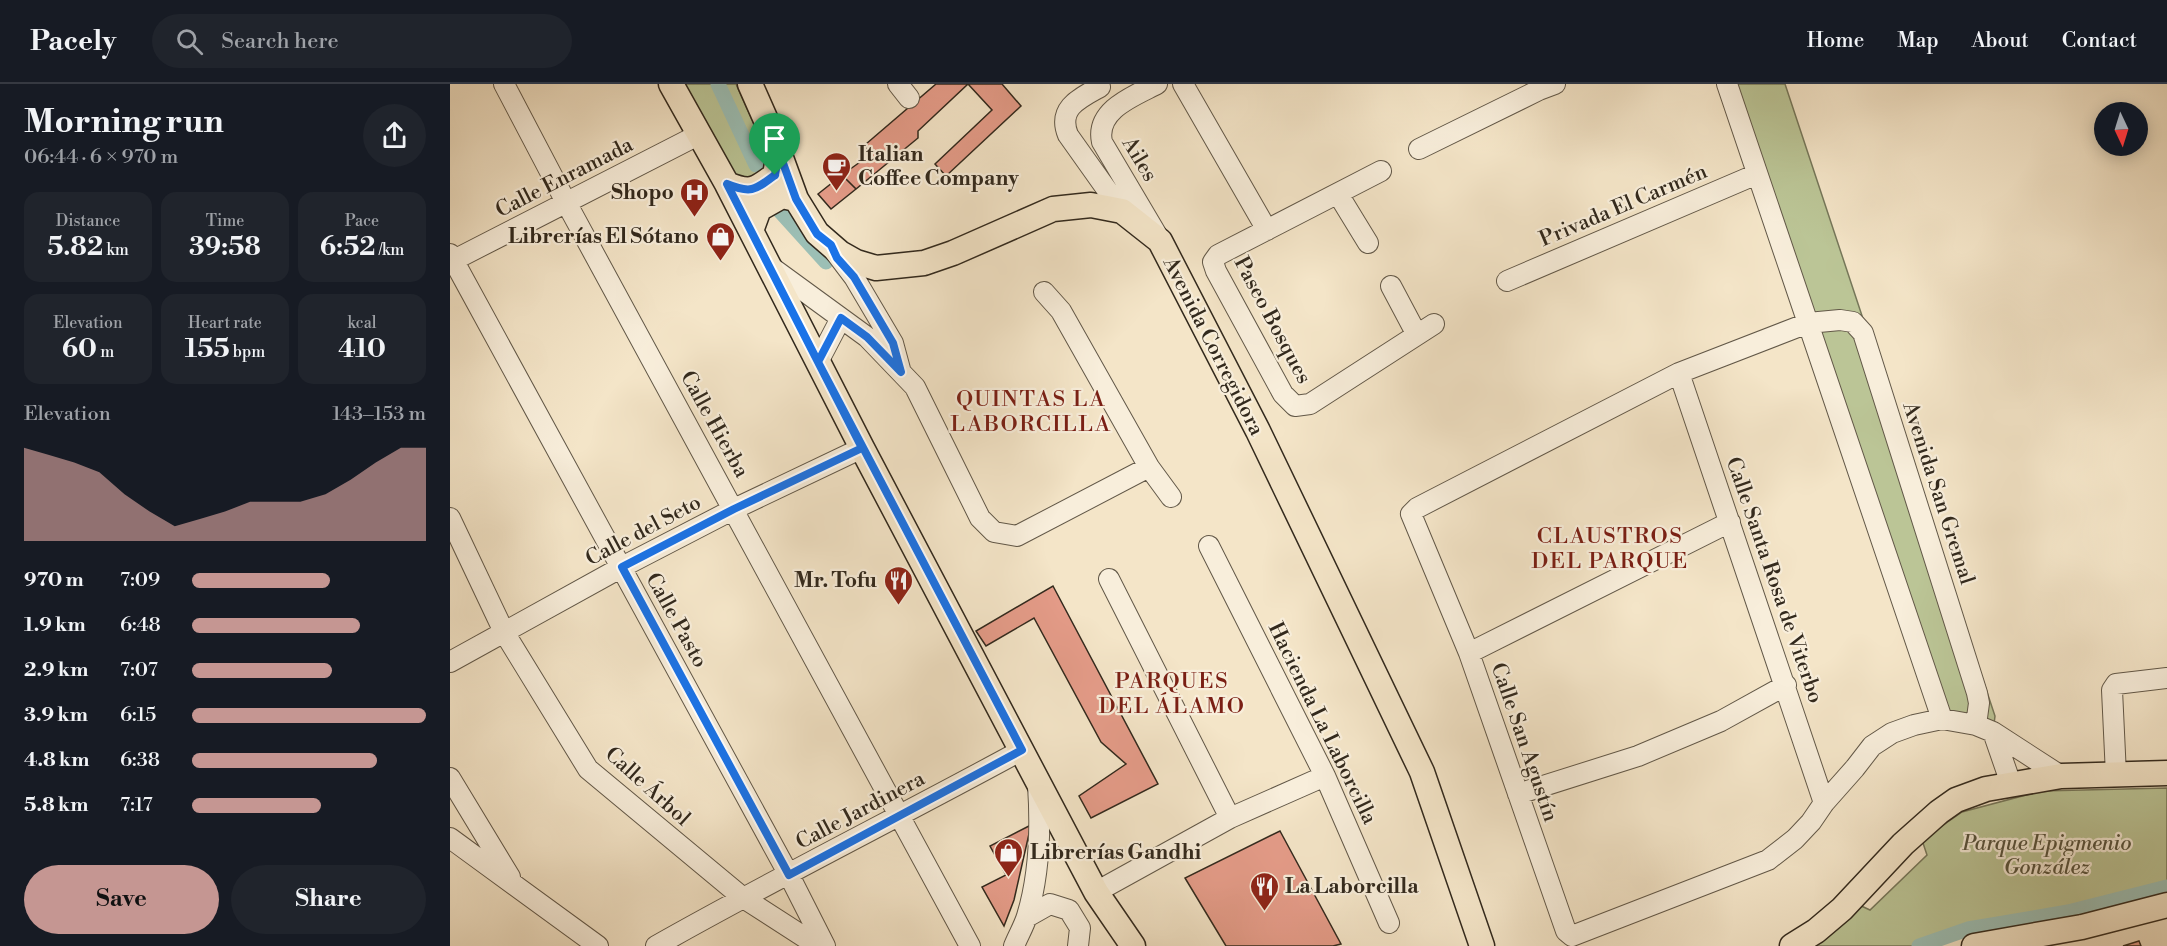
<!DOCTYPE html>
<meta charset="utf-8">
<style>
body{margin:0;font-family:"Libre Bodoni",serif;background:#20242c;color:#f1f3f6;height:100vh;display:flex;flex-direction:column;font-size:22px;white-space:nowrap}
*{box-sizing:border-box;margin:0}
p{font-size:20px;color:#9ea1a6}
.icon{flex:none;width:33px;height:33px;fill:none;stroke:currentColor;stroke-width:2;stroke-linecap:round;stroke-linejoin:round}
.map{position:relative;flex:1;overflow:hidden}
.side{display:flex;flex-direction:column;background:#171b24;width:450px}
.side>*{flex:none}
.needle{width:39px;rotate:176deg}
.buttons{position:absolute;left:1644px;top:18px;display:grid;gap:12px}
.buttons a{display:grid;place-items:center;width:54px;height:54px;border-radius:50%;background:#171b24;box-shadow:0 3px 15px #0003;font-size:30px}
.pin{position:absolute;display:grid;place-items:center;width:51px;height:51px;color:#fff;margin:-62px -26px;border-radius:50% 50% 50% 0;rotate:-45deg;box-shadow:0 0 6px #0007}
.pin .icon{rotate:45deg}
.round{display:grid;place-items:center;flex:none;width:63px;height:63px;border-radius:32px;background:#20242c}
.head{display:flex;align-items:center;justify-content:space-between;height:102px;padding:0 24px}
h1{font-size:33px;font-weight:700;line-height:45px}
.figures{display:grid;grid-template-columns:repeat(3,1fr);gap:9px;height:102px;padding:6px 24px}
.figures div{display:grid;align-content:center;border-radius:15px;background:#20242c;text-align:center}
.figures b{font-size:26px;font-weight:700}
.figures small{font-size:16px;font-weight:400}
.figures p{font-size:16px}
.chart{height:168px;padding:12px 24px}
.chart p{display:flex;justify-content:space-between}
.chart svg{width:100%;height:108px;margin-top:6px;fill:#c59692;opacity:.7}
.action{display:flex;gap:12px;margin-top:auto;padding:12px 24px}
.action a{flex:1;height:69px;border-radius:36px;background:#c59692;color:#111;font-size:24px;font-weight:700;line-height:69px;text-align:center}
.action a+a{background:#20242c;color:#f1f3f6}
ul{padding:0 24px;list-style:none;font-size:20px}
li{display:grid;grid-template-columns:96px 72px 1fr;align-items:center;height:45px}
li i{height:15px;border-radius:8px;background:#c59692}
header{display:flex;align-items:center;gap:36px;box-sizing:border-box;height:84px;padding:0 30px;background:#171b24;border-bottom:2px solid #363941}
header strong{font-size:28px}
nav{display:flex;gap:33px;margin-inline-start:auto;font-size:21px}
.search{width:420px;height:54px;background:#20242c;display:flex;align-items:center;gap:15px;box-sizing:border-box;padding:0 21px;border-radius:33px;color:#9ea1a6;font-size:22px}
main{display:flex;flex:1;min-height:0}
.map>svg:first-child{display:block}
.green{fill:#bbc596;stroke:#76775a;stroke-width:1.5}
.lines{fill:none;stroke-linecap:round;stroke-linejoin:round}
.canal{stroke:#9cbfb5;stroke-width:15}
.building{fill:#e59c89;stroke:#32291d;stroke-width:1.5}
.minor-casing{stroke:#625848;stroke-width:22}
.major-casing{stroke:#32291d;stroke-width:27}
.minor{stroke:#f8eedb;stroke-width:20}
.major{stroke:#f4e5c8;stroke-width:24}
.route-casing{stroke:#fff;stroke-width:12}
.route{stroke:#1a73e8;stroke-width:8}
.labels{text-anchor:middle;stroke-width:4.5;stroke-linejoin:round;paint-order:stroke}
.poi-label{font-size:21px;font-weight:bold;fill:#32291d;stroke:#f8eedb;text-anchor:start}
.street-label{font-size:21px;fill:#32291d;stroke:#f8eedb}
.park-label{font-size:21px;font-style:italic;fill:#54503b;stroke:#f8eedb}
.neighbourhood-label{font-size:22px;letter-spacing:1.5px;fill:#7a1f14;stroke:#f8eedb}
</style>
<header>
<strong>Pacely</strong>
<div class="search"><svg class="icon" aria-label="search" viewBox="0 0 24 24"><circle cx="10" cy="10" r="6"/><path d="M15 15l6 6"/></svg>Search here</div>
<nav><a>Home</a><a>Map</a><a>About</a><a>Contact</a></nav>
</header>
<main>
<section class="side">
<div class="head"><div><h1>Morning run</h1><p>06:44 · 6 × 970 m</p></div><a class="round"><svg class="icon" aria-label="share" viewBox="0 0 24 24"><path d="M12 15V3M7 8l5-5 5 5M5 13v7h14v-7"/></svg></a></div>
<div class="figures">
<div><p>Distance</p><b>5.82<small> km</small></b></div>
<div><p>Time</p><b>39:58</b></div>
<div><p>Pace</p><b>6:52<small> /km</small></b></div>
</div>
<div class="figures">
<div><p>Elevation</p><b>60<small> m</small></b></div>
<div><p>Heart rate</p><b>155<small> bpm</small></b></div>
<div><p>kcal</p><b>410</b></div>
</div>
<div class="chart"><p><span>Elevation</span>143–153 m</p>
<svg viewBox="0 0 160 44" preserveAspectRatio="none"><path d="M0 44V6L10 9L20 12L30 16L40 25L50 32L60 38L70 35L80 32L90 28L100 28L110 28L120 25L130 19L140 12L150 6L160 6V44z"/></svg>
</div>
<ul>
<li><b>970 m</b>7:09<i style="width:59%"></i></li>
<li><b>1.9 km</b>6:48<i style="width:72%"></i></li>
<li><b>2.9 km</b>7:07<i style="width:60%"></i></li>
<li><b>3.9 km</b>6:15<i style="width:100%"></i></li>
<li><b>4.8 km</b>6:38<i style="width:79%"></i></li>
<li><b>5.8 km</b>7:17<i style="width:55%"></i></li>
</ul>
<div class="action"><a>Save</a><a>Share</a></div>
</section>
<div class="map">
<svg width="1717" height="862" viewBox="0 0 1717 862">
<rect width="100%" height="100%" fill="#f4e5c8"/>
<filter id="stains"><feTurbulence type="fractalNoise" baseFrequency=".00333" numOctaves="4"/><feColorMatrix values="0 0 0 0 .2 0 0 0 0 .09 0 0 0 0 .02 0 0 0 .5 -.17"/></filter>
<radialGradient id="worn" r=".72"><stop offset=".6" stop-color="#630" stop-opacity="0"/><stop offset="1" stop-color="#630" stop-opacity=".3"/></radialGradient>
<!-- green -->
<path class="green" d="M232 0H286L318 71 304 96 281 93Z
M1277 0H1335L1545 632 1543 648 1492 635Z
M1717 704V809L1550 847 1520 844 1467 862H1358L1407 820 1420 826 1477 771 1472 756 1512 728 1591 707Z"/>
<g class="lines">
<!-- canal -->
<path class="canal" d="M268 0 306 81
M328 125 376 178
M1469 862 1518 845 1618 828 1717 803"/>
</g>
<!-- building -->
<path class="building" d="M486 0H518L468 47V54L406 105 392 91 417 73 416 60Z
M518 0H552L571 22 496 92 485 80 542 26Z
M392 91 406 105 381 125 368 110Z
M603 502 708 700 641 734 629 712 676 680 651 658 584 534 536 562 526 547Z
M581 741 564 816 554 842 532 803 556 791 540 762Z
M830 747 891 860 883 862H776L735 794Z
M1689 857 1691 862H1673Z"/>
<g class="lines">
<defs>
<path id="minor" d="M54 0 117 120 520 862
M448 0 459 14
M733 0 817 146
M1277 0 1492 635
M650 3C630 14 607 24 618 51L672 127
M969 65 1089 6 1105 0
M931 87 768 171 763 178 766 187 833 310 845 322 860 320 984 240
M888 110 918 159
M707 151 652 58C645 26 684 12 707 0
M385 168 404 193 443 259 450 285
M0 170 339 791 375 862
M0 178 250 50
M321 183 417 253 465 303 530 434 544 448 567 452 699 383
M1057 197 1307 90
M941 202 967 251
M594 208 611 227 699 383 721 413
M368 278 391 234
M1229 289 1374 719
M0 434 54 548 138 685 292 813 368 862
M759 462 875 692 939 839
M659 495 780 734
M1019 569 1280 438
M0 578 172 483 284 425 412 364
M1526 641 1529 619 1527 609 1413 249 1403 238 1390 236 1358 239 1229 289 967 424 961 430 1019 569 1116 847 1122 852 1318 776 1345 755 1361 738 1374 719 1405 684 1422 662 1442 649 1464 641 1492 635 1526 641 1543 648 1611 692
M1543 648 1561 700
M1666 691 1662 606 1666 600 1717 594
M0 694 60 793
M1068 710 1188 672 1271 637 1336 601
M0 754 148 862
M646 808 780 734 875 692
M577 833 600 820 619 826 630 844 628 862
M206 862C326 794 451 732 572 666
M564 862C568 852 574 842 577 832 590 789 591 745 588 701"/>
<path id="major" d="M221 0 277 100 412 364 646 808 683 862
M300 0 323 52 346 115 367 149 390 169 406 178 426 184 474 179 503 169 603 125 641 121 672 127 710 157 808 347 972 688 1032 862
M277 100C301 110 305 106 325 91L329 68
M301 147 309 125 332 112 346 115
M1342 862 1366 847 1392 825 1453 760 1489 728 1506 716 1536 705 1611 692 1717 689
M1524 862 1632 843 1717 821"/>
</defs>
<!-- minor casing -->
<use href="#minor" class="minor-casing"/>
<!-- major casing -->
<use href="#major" class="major-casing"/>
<!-- minor -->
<use href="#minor" class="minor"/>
<!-- major -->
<use href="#major" class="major"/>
</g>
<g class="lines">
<defs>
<path id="route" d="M325 91C305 106 301 110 277 100L412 364 284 425 172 483 339 791 572 666 368 278 391 234 417 253 451 288 443 259 404 193 387 174 381 161 367 150 346 115 329 68 325 91"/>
</defs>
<!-- route casing -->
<use href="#route" class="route-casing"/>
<!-- route -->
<use href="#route" class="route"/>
</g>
<!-- icons -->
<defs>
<symbol id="cafe-pin" viewBox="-11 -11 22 30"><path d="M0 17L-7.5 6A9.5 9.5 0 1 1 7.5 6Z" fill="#8f2418" stroke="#f8eedb"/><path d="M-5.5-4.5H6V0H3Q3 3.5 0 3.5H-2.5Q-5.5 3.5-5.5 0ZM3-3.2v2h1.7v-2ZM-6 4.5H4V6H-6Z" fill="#fff"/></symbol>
<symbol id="hospital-pin" viewBox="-11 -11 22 30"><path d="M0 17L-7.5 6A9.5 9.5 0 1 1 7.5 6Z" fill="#8f2418" stroke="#f8eedb"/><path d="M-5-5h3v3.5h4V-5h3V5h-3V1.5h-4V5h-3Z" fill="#fff"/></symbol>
<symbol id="shop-pin" viewBox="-11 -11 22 30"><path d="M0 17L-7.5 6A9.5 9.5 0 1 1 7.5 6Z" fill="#8f2418" stroke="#f8eedb"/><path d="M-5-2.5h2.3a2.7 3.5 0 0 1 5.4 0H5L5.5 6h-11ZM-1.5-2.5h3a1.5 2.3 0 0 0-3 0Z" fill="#fff"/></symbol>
<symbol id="restaurant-pin" viewBox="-11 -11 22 30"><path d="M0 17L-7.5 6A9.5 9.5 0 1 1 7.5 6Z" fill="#8f2418" stroke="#f8eedb"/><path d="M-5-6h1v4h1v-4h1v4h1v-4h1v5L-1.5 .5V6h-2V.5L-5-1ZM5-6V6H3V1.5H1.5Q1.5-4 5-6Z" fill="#fff"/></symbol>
</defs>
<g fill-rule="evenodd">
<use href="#cafe-pin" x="370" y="66" width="33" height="45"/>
<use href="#hospital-pin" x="228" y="92" width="33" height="45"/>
<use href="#shop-pin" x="254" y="136" width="33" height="45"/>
<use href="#restaurant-pin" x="432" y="480" width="33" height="45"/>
<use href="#shop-pin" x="542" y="752" width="33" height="45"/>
<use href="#restaurant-pin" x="798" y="786" width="33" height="45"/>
</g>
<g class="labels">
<!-- poi labels -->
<g class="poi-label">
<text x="408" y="77">Italian<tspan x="408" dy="24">Coffee Company</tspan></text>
<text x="224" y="115" text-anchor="end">Shopo</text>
<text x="249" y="159" text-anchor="end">Librerías El Sótano</text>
<text x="427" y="503" text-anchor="end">Mr. Tofu</text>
<text x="580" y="775">Librerías Gandhi</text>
<text x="835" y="809">La Laborcilla</text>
</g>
<!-- street labels -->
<g class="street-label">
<text transform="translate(690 75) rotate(59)" y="7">Ailes</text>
<text transform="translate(114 93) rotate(-27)" y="7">Calle Enramada</text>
<text transform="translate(1173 121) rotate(-23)" y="7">Privada El Carmén</text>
<text transform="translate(823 236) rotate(62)" y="7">Paseo Bosques</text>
<text transform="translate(764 262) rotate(63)" y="7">Avenida Corregidora</text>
<text transform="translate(265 340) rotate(61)" y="7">Calle Hierba</text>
<text transform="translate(1489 409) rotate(72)" y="7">Avenida San Gremal</text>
<text transform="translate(193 446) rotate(-28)" y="7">Calle del Seto</text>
<text transform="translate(1325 496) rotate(71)" y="7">Calle Santa Rosa de Viterbo</text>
<text transform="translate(227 536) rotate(61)" y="7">Calle Pasto</text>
<text transform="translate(873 639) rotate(64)" y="7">Hacienda La Laborcilla</text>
<text transform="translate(1075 658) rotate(71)" y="7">Calle San Agustín</text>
<text transform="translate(198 702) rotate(42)" y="7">Calle Árbol</text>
<text transform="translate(410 726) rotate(-28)" y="7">Calle Jardinera</text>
</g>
<!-- park labels -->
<g class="park-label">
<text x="1597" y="766">Parque Epigmenio<tspan x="1597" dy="24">González</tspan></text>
</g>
<!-- neighbourhood labels -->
<g class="neighbourhood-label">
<text x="581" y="322">QUINTAS LA<tspan x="581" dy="25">LABORCILLA</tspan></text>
<text x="1160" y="459">CLAUSTROS<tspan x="1160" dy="25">DEL PARQUE</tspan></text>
<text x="722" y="604">PARQUES<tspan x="722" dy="25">DEL ÁLAMO</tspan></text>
</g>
</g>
<rect width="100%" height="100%" filter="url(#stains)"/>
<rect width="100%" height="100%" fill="url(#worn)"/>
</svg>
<div class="buttons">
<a><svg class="needle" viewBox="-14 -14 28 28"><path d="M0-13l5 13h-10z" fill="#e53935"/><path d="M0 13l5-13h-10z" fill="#9ea1a6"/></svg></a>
</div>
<div class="pin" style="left:325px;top:91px;background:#1e9e55"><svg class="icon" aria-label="arrive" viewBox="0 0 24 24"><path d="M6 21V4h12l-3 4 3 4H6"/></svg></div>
</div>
</main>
